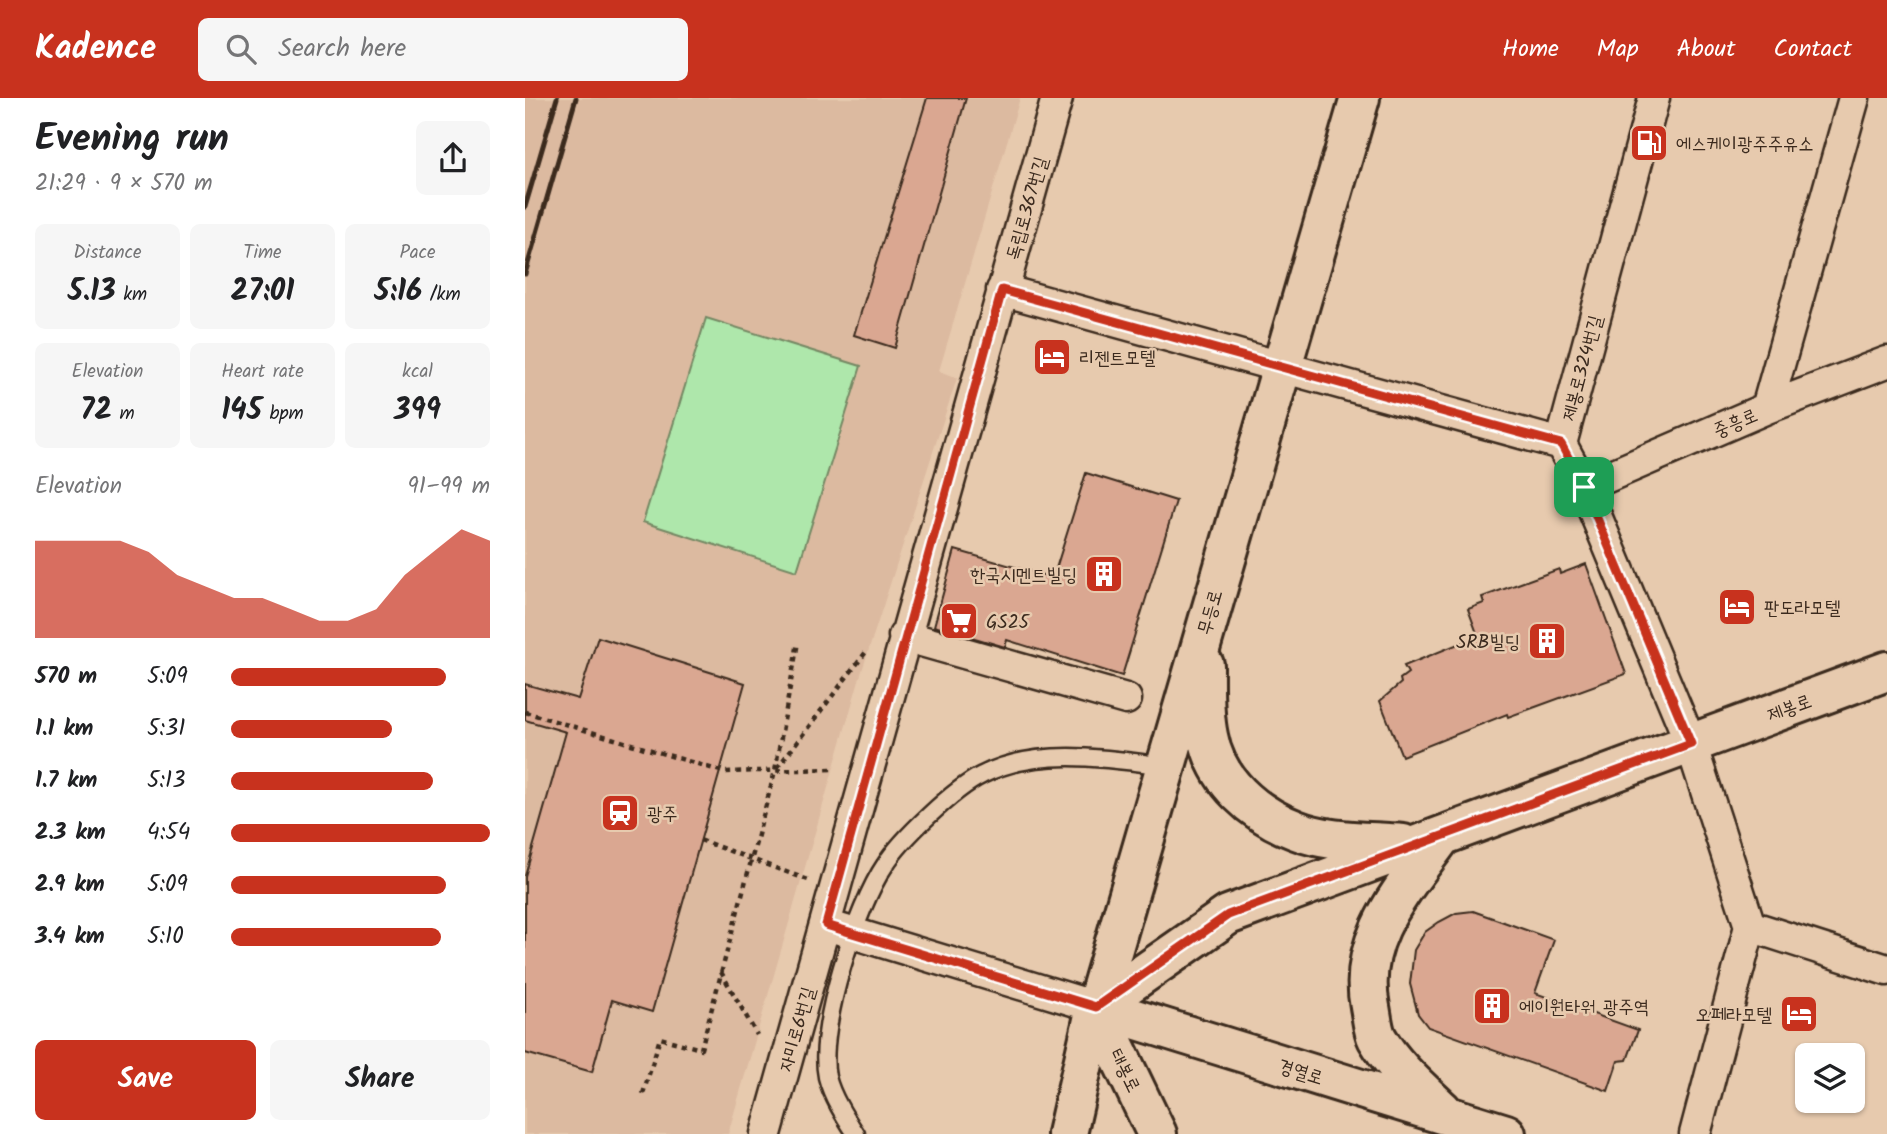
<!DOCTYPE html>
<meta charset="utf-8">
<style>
body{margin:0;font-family:Kalam,"Poor Story",sans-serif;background:#f6f6f6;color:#202124;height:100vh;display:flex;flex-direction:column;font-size:26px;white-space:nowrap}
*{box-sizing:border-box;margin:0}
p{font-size:23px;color:#757577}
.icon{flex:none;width:38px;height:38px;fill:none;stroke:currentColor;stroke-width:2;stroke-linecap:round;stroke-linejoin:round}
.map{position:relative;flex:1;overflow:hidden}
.side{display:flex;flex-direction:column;background:#fff;width:525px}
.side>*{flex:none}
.fabs{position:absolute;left:1270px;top:945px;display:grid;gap:14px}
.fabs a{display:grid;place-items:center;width:70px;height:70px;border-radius:10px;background:#fff;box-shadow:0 2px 5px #0004;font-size:35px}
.pin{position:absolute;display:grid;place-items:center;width:60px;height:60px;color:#fff;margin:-30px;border-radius:14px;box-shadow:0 4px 10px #0006}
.round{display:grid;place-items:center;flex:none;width:74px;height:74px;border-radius:10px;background:#f6f6f6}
.summary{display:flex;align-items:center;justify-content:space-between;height:119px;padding:0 35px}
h1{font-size:38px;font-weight:800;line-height:52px}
.metrics{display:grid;grid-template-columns:repeat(3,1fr);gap:10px;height:119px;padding:7px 35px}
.metrics div{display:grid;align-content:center;border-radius:10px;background:#f6f6f6;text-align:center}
.metrics b{font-size:30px;font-weight:800}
.metrics small{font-size:19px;font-weight:400}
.metrics p{font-size:19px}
.chart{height:196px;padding:14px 35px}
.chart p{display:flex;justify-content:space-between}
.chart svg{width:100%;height:126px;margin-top:7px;fill:#c8321e;opacity:.7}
.button{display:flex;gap:14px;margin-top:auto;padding:14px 35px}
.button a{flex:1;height:80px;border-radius:10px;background:#c8321e;color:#fff;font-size:28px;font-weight:800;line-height:80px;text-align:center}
.button a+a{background:#f6f6f6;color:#202124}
ul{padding:0 35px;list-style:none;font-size:23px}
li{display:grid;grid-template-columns:112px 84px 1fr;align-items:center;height:52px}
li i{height:18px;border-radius:9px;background:#c8321e}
header{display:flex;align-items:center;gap:42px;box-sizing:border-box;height:98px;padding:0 35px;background:#c8321e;color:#fff}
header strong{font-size:33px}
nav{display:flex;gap:38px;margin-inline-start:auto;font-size:24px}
.search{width:490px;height:63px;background:#f6f6f6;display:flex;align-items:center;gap:18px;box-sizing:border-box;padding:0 24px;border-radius:10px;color:#757577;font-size:26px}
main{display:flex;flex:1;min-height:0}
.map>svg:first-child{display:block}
.built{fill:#dcbaa0}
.green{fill:#aee7ab;stroke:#748864;stroke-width:2}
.building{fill:#daa791;stroke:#3b2a1e;stroke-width:2}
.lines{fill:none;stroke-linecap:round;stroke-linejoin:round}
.service-casing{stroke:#3b2a1e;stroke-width:21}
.minor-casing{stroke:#3b2a1e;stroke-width:35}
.tertiary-casing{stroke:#3b2a1e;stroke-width:44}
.path{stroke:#3b2a1e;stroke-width:4.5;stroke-dasharray:5 5;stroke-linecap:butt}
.service{stroke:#e7caae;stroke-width:16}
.minor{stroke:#e7caae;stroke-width:30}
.tertiary{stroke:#e7caae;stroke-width:38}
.rail{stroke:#3b2a1e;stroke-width:5}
.route-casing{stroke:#fff;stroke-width:14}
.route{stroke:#c8321e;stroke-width:9}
.labels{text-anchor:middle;stroke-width:5;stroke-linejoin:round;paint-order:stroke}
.poi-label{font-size:19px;fill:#3b2a1e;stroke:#e7caae;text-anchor:start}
.street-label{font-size:19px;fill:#3b2a1e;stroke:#e7caae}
</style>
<header>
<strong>Kadence</strong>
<div class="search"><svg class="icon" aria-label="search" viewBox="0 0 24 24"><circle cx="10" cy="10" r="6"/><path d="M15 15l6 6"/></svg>Search here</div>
<nav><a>Home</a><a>Map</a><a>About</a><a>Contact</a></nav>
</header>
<main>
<section class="side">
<div class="summary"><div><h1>Evening run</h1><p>21:29 · 9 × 570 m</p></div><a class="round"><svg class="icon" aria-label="share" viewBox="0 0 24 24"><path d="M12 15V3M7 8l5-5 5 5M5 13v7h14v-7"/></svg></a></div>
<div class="metrics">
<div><p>Distance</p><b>5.13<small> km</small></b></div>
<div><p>Time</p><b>27:01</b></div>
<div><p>Pace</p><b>5:16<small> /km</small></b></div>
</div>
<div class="metrics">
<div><p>Elevation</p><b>72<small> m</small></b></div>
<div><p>Heart rate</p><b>145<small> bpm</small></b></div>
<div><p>kcal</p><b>399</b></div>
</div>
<div class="chart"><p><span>Elevation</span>91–99 m</p>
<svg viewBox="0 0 160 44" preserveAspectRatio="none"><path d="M0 44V10L10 10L20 10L30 10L40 14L50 22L60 26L70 30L80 30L90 34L100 38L110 38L120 34L130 22L140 14L150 6L160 10V44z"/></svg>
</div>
<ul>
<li><b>570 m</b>5:09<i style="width:83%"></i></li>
<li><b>1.1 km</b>5:31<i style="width:62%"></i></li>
<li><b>1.7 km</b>5:13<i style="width:78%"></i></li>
<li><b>2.3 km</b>4:54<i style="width:100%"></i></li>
<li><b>2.9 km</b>5:09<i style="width:83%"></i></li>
<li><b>3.4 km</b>5:10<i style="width:81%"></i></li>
</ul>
<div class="button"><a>Save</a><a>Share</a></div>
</section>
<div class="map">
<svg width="1362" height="1036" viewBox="0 0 1362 1036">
<rect width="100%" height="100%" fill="#e7caae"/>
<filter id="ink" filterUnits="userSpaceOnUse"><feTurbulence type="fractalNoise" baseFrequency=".0143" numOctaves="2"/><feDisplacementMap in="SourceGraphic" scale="14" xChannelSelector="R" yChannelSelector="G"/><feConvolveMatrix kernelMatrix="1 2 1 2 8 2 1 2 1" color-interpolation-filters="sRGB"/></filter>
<g filter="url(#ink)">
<!-- built -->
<path class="built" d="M0 0H495L414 273 432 280 334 582 203 1036H0Z"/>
<!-- green -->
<path class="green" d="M181 220 336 268 272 473 118 424Z"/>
<!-- building -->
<path class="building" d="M402 0H441L370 250 329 237Z
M561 375 651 403 597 578 482 542 480 549 409 528 430 452 528 480Z
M1061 466 1101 576 983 619 982 616 877 658 855 603 876 585 875 581 883 575 879 568 953 538 943 511 959 505 957 499 1034 471 1035 476Z
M73 539 220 585 127 914 87 902 67 974 0 955V778L41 634 0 622V586L53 601Z
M948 813 1029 842 1010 895 1113 932 1102 962 1093 963 1083 993 903 929 893 916 885 886 889 852 900 834 914 824 931 815Z"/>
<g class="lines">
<defs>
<path id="service" d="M331 1036C320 1019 307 999 302 979 292 930 332 808 360 767 376 741 430 690 457 677 511 649 582 660 640 668"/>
<path id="minor" d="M1129 0 1036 346 1059 389 1166 646 1225 828
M477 192 1036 346
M1242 310 1329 0
M1059 389 1242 310 1362 264
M379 538 601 601
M301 827 571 909
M1225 828 1362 872
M241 1036 532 0
M1170 1036 1225 828"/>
<path id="tertiary" d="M679 567C679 590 678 615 683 638 691 683 729 716 771 732 803 745 845 743 878 746
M571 909 703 817 1362 573
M571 909 981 1036
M571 909 632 1036
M917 1012C894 990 868 968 852 940 848 932 847 919 845 909 831 840 880 790 917 738
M542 1036 571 909 835 0"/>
</defs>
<!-- service casing -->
<use href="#service" class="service-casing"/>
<!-- minor casing -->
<use href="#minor" class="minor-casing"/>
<!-- tertiary casing -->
<use href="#tertiary" class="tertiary-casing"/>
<!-- path -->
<path class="path" d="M0 614 199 674 308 671
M252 670 341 554
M175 742 283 782
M196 874 232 937
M118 996 135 940 176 951 250 673 273 544"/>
<!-- service -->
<use href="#service" class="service"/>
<!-- minor -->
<use href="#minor" class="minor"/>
<!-- tertiary -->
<use href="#tertiary" class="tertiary"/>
<!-- rail -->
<path class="rail" d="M0 109 32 0
M0 176 51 0"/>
</g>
</g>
<g class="lines" filter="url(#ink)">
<defs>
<path id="route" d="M477 192 1036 346 1059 389 1166 646 703 817 571 909 301 827Z"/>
</defs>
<!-- route casing -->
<use href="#route" class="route-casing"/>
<!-- route -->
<use href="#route" class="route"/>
</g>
<!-- icons -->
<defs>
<symbol id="fuel-square" viewBox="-11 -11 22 22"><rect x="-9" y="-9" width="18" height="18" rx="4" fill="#c8321e" stroke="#e7caae"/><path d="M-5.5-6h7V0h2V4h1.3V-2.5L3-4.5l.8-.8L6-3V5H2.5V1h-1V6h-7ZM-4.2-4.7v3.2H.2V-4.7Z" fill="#fff"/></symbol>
<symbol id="hotel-square" viewBox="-11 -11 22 22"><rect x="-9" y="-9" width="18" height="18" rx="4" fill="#c8321e" stroke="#e7caae"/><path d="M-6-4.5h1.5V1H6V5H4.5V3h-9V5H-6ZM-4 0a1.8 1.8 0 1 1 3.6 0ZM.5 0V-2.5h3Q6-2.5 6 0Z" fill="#fff"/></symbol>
<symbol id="building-square" viewBox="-11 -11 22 22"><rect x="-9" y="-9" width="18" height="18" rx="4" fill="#c8321e" stroke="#e7caae"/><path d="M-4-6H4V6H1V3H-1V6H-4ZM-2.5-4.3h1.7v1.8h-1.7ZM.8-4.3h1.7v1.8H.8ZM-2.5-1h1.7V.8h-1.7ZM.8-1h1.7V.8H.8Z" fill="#fff"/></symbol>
<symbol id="supermarket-square" viewBox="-11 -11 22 22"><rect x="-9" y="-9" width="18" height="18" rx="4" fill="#c8321e" stroke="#e7caae"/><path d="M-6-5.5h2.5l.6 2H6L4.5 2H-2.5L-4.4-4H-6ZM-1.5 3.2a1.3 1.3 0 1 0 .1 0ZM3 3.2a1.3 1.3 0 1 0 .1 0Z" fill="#fff"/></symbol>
<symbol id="station-square" viewBox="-11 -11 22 22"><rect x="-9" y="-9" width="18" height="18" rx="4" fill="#c8321e" stroke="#e7caae"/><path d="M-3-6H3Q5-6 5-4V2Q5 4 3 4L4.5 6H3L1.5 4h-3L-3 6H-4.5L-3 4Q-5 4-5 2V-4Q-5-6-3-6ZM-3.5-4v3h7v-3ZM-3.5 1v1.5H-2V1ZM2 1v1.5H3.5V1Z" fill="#fff"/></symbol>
</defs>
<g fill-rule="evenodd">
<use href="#fuel-square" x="1102" y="23" width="44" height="44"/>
<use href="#hotel-square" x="505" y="237" width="44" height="44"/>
<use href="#building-square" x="557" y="454" width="44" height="44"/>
<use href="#hotel-square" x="1190" y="487" width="44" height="44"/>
<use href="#supermarket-square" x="412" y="501" width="44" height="44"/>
<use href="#building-square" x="1000" y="521" width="44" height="44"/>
<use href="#station-square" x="73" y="693" width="44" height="44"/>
<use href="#building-square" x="945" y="886" width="44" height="44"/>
<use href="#hotel-square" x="1252" y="894" width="44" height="44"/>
</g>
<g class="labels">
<!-- poi labels -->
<g class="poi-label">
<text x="1151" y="52">에스케이광주주유소</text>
<text x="554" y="266">리젠트모텔</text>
<text x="552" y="483" text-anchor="end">한국시멘트빌딩</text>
<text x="1239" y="516">판도라모텔</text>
<text x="461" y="530">GS25</text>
<text x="995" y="550" text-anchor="end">SRB빌딩</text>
<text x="122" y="722">광주</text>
<text x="994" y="915">에이원타워 광주역</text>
<text x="1247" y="923" text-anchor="end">오페라모텔</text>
</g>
<!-- street labels -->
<g class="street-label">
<text transform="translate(501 110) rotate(-74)" y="7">독립로367번길</text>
<text transform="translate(1056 270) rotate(-75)" y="7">제봉로324번길</text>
<text transform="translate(1210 324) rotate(-23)" y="7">중흥로</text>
<text transform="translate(684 514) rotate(-74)" y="7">무등로</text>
<text transform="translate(1264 609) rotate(-20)" y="7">제봉로</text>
<text transform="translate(271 931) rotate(-74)" y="7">자미로6번길</text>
<text transform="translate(601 972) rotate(64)" y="7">태봉로</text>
<text transform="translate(776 973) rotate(17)" y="7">경열로</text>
</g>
</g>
</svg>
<div class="fabs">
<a><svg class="icon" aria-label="layers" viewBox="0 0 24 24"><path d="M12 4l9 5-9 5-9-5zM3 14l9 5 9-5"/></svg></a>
</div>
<div class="pin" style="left:1059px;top:389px;background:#1e9e55"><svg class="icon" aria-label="arrive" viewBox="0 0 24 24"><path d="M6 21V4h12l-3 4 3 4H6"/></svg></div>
</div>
</main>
